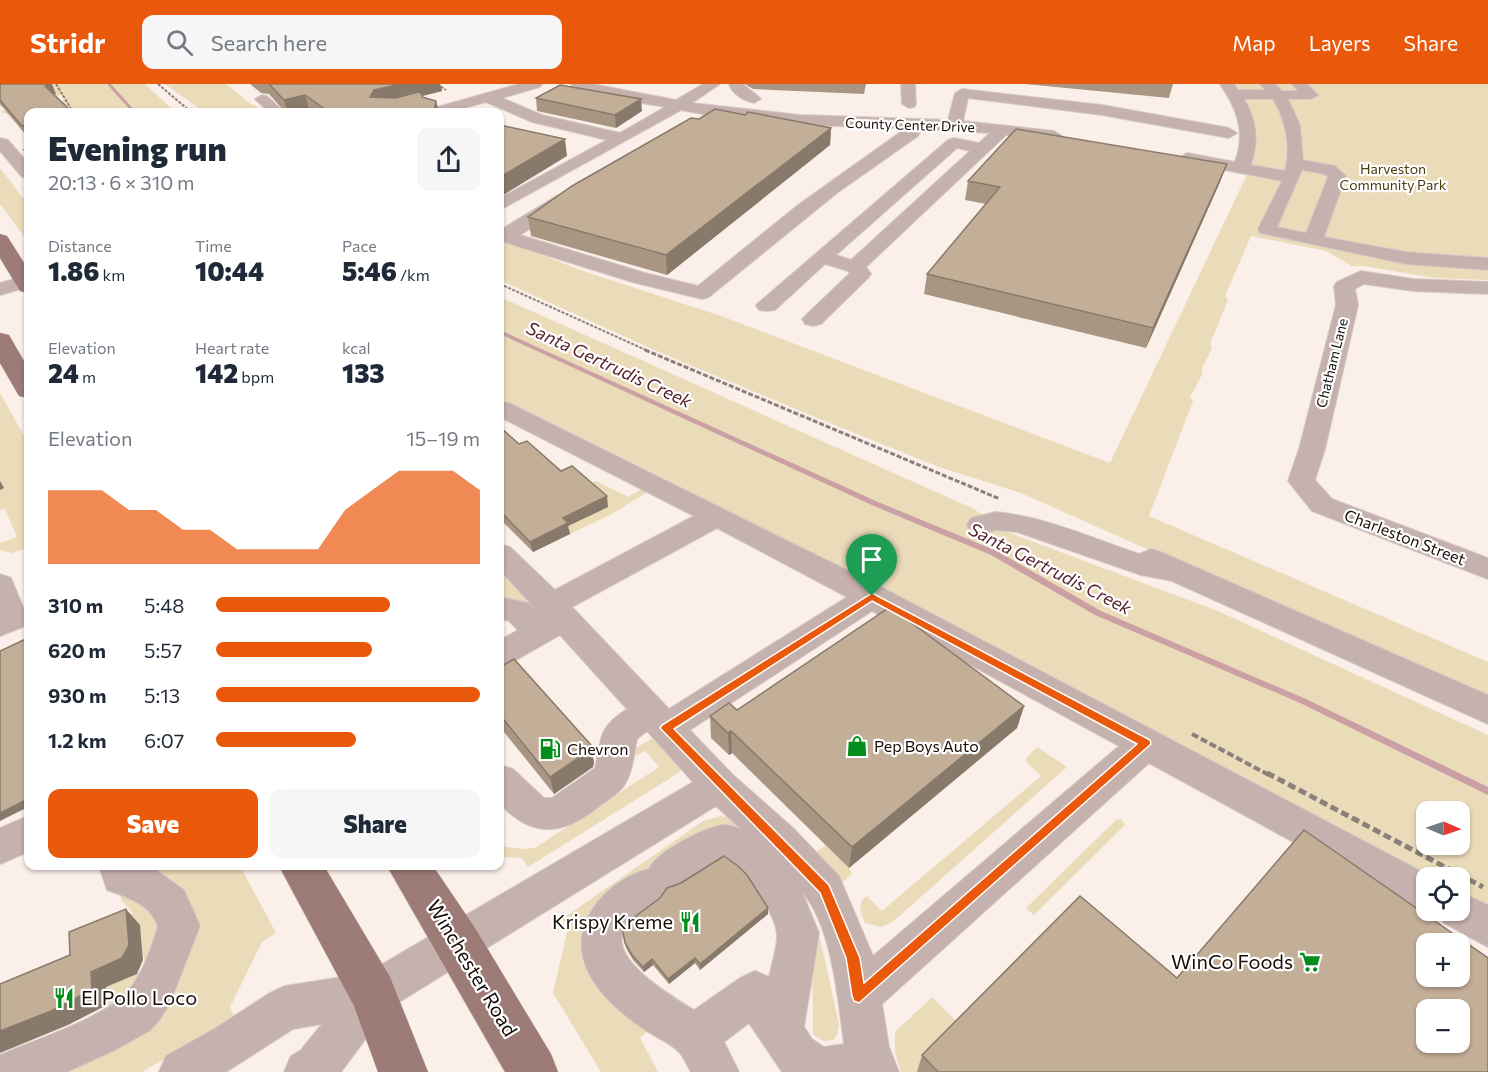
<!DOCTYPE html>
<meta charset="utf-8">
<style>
body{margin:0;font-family:Commissioner,sans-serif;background:#f6f6f7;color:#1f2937;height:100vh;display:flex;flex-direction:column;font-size:22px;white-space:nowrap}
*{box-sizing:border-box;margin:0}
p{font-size:20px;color:#747a83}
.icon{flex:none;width:33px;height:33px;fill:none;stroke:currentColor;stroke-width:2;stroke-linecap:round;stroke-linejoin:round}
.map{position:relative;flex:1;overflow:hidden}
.details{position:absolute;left:24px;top:24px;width:480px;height:762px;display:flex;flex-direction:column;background:#fff;border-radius:12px;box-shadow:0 2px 4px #0004}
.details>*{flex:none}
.needle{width:39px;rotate:92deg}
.controls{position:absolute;left:1416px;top:717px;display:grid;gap:12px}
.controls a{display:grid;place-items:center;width:54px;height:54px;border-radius:12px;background:#fff;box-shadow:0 2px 4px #0004;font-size:30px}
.pin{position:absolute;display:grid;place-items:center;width:51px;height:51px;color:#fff;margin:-62px -26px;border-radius:50% 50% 50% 0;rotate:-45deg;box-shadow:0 0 6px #0007}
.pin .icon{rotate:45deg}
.round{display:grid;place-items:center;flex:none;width:63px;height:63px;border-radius:12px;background:#f6f6f7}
.overview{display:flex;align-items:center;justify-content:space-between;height:102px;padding:0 24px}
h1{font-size:33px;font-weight:800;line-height:45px}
.figures{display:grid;grid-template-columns:repeat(3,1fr);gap:9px;height:102px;padding:6px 24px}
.figures div{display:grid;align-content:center}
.figures b{font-size:26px;font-weight:800}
.figures small{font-size:16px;font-weight:400}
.figures p{font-size:16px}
.chart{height:168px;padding:12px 24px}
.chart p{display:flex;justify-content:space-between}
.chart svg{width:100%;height:108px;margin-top:6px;fill:#ea580c;opacity:.7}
.button{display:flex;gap:12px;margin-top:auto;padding:12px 24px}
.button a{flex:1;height:69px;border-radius:12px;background:#ea580c;color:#fff;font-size:24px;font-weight:800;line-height:69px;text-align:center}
.button a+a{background:#f6f6f7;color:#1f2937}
ul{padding:0 24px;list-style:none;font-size:20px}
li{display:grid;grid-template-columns:96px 72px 1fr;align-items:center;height:45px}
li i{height:15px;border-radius:8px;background:#ea580c}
header{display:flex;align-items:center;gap:36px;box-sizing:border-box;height:84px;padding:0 30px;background:#ea580c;color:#fff}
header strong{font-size:28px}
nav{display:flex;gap:33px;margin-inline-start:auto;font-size:21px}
.search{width:420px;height:54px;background:#f6f6f7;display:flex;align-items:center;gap:15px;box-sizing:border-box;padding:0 21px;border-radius:12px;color:#747a83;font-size:22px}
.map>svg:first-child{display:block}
.green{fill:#eadbb9;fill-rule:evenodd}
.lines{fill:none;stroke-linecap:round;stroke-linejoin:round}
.stream{fill:#cba0a5;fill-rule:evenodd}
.minor-casing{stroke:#d6cbc5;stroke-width:2}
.major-casing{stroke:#d6cbc5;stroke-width:1}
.path-far3{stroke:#8b807a;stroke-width:2;stroke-dasharray:3 1.5;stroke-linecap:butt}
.path-far2{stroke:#8b807a;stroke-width:3;stroke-dasharray:5 2;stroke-linecap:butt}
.path-far1{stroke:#8b807a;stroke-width:4;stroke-dasharray:7 3;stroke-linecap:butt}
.path{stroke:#8b807a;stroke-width:5;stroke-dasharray:8 4;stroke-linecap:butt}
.minor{fill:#c5b1ae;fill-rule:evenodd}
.major{fill:#9d7b76;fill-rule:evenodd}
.wall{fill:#a89683}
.shaded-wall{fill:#887a6a}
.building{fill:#c3ae98;stroke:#887a6a;stroke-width:1.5;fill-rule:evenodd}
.route{fill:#ea580c;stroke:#fff;stroke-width:1.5;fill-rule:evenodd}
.labels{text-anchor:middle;stroke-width:4.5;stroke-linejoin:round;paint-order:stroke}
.far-street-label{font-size:14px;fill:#160c07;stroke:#fff}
.far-park-label{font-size:14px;fill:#4d3b0d;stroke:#fff}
.street-label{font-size:16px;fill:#160c07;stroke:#fff}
.poi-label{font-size:16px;fill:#160c07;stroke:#fff;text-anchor:start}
.water-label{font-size:18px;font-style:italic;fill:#58212d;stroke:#fff}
.near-poi-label{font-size:20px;fill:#160c07;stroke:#fff;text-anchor:end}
.near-street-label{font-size:20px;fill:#160c07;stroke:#fff}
</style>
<header>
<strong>Stridr</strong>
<div class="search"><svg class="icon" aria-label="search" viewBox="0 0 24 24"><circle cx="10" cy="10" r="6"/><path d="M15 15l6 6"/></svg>Search here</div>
<nav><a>Map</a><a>Layers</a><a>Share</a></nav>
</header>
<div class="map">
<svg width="1488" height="988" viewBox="0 0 1488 988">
<rect width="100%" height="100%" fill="#fbefe9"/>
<!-- green -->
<path class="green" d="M50 0H145L175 28H67L58 20 7 30 0 28 9 25 11 27 65 16 61 11 0 23V20L14 17Z
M165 0H226L248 18 266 28H204Z
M1232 0H1488V196L1435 194 1363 182H1352L1326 167 1251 152 1225 212 1228 216 1210 260 1212 265 1201 286 1203 289 1190 313 1193 317 1149 432 1488 578V617L1021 409 939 383 832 340 661 269 500 196V154L580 186 721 232 1110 379 1251 82C1257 42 1258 33 1232 0Z
M0 84 23 114 28 113V158L0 120Z
M500 213 974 425 1005 447 1218 527 1488 651V827L1460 812V794H1426L935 534 719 424 500 317ZM1426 728H1460V760H1426Z
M0 309 28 359V464L12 469 0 466V459L17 453 5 425 0 426V406L3 404 0 397Z
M596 397 629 413 639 406H646V409L610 431 570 450 564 444 608 423 584 402Z
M500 486 537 525C525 527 512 520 500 519Z
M657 652 683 681 680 688 528 783 522 774 500 773V762L522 765 535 764 659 683 645 667 633 673 630 667Z
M1037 663 1067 683 895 836 882 843 865 839C861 828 856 820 867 812L882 827 1041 692 1027 679 1026 674Z
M721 732 732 735C751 753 773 770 790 790 818 822 829 897 839 940L837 951 833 956 824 957 813 951 812 872 782 792 599 833 653 942 640 954 658 988H601L553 909 568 844 562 835 703 737Z
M1121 735 1125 741 1034 831 1026 824 1116 736Z
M826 761 849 784 852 790 843 798 817 773 818 767Z
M138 782H240L276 849 262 858 230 923 234 933 154 981 142 988H36L131 944 188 847Z
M132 802 162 824 168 836 169 852 139 915 128 927 109 937 106 903 145 886 140 842 99 858 98 854 133 829 122 817 120 811 127 803Z
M932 913 962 943 918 988H901L895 969V948Z"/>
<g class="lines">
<!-- stream -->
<path class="stream" d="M107 0H111L136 28H132Z
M500 246 878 418 997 467 1101 527 1306 615 1488 703V711L1300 619 1095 531 991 471 874 422 500 250Z"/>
<defs>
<path id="minor" d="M519 0H542L540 3 502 14 542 31 620 49 665 23 601 12 573 3 571 0H592L676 16 703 0H720L692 19 800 31 948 36 955 9 962 5 1102 21 1229 44 1237 49 1229 54 1102 31 968 14 963 37 1054 47 1062 52 1054 57 1006 51 866 183 871 190 868 194 821 240 813 242 805 240 802 235 850 189 848 187 825 180 775 226 767 227 759 226 756 221 948 56 954 54 979 59 990 49 921 45 918 52 837 109 709 213 702 215 632 198 504 158 500 149 502 145 558 111H570L573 115 570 119 520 151 645 189 698 202 798 121 906 44 800 41 723 34 681 26 500 126V114L607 56 532 38 486 18 450 28H427L430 25ZM957 64 970 67 851 176 836 171Z
M729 0H743L761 15 754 19C744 17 732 10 729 0Z
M901 0H915L916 20 914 23 909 24 902 20Z
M1220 0H1234L1238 6H1265L1260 0H1275L1282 7H1298L1292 0H1307L1318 11 1311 15H1288L1300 41 1303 76 1335 82 1346 92 1324 153 1406 168 1488 174V186L1406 180 1260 149 1258 145 1282 97 1187 79 1179 74 1187 69 1235 78C1246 48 1237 25 1220 0ZM1244 15H1273C1286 37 1291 62 1285 87L1251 81C1259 57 1257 36 1244 15ZM1302 86 1324 90 1328 93 1306 149 1277 143Z
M262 11 267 12 284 28H269L255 15Z
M0 54 8 56 28 79V94L22 93 0 67Z
M1361 187 1413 195 1488 198V210L1413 207 1364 200 1355 205 1358 221 1325 365 1315 396 1332 415 1488 474V495L1312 427 1288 397 1299 365 1336 221 1334 202 1337 198Z
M28 191V203L0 211V199Z
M500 317 509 319 883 504 1434 794H1426V826H1431L1426 829 1412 823 1149 679 882 920 889 963 899 988H782L749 939 724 958 739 988H691C687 982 684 973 679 968 671 959 655 953 645 946 607 920 564 880 589 831 601 809 624 791 649 785 657 767 702 745 722 741 729 740 735 743 741 745L716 722 388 925 341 988H284L291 972 301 966 322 940 293 945 226 988H159L166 972 214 945 270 909 285 902 367 889 693 698 647 647 637 655C634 669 633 687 625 700 621 708 609 715 601 721 564 751 534 756 500 720V681L513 685 544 714H552L595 684C602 652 598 644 627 625L560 551 511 579 500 582V556L518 546 509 537 500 535V513L529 519 542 532 500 486V460L510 463 555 506 694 432 500 333ZM717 444 847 513 669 625 572 523ZM872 527 1119 662 873 872 839 792 793 744 732 690 690 646ZM724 775C742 778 777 832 777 851 777 864 772 880 769 893L755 887 740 894 694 926C673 913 600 871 628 841 640 829 659 823 666 808L680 803ZM802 808C832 841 838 916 844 960L824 963 812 955 804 943 819 849Z
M996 428C1046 433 1092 454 1139 470L1151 465 1161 468 1488 611V640L1172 497 1141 491 1017 448 996 446 981 450 971 448 967 441 971 434Z
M0 490 11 494 28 535 23 543 0 552Z
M28 732V768L0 780V744Z
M99 782 152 783 184 806 200 842 169 921 158 938 149 947 117 965 67 988H0V971C34 956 107 933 129 906 144 887 151 864 158 842 150 820 127 813 107 806Z
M1460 808 1488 821V863L1444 839 1438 826H1460Z"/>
<path id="major" d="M0 150 7 152 28 185V209L20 207 0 174Z
M0 249 9 251 28 284V314L19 312 0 279Z
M279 782H324L390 893 428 988H378L354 922Z
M387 782H433L475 844 551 970 558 988H505Z"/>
</defs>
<!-- minor casing -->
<use href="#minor" class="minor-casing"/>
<!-- major casing -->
<use href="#major" class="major-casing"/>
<!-- path-far3 -->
<path class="path-far3" d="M56 0 73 28
M158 0 191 28
M437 0 446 6
M500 200 648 267"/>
<!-- path-far2 -->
<path class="path-far2" d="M645 266 1000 415"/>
<!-- path-far1 -->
<path class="path-far1" d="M1192 650 1269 691"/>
<!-- path -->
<path class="path" d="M1267 689 1483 803"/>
<!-- minor -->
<use href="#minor" class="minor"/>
<!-- major -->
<use href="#major" class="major"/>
</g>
<!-- wall -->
<path class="wall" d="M0 0 56 10H53L28 28V52L26 51 0 20Z
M250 0H440L442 7 422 12V13L436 17 439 28H285L269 10 261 9Z
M745 0H866L864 10 753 5Z
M1025 0H1173L1169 14Z
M536 14 642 27 616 44 537 27Z
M745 31 831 44 830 61 667 191 531 152 528 133 699 35Z
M968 97 1220 98 1146 264 924 210 927 190 986 120 965 116Z
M500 343 519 360 561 387 608 423 568 442 570 450 533 468 501 436 500 437Z
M500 583 594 678 593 683 554 710 500 643Z
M1024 622 1017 644 849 784 732 669 729 671 711 654 710 632 737 626Z
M768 830 700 886 695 879 669 900 653 881 644 888 633 876 626 864 623 848Z
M1177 894 1488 988H917L922 971Z"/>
<!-- shaded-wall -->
<path class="shaded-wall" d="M52 0 56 10 49 11 45 2Z
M401 0H440L442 7 422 12 425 27 378 23 370 13 374 6Z
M305 11 310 28H288L284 16Z
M641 15 642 27 616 44 615 31Z
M436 17 439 28H434Z
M831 44 830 61 667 191 666 171Z
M565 55 567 72 500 113V93Z
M1227 80 1220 98 1146 264 1153 244Z
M0 397 4 404 0 406Z
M607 412 608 423 568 442 570 450 533 468 530 458 563 434Z
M1024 622 1017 644 849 784 852 763Z
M731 647 732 669 729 671 728 649Z
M591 661 594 678 593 683 554 710 550 693Z
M28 715V723L0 737V729Z
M768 824V830L700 886V880Z
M126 825 140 841 143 876 137 890 106 903 107 921 68 941 0 969V947L91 888Z
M695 874V879L669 900 668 895Z
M652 875 653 881 644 888 643 883Z"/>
<!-- building -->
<path class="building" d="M0 0H51L45 2 72 28H28V44L21 41 0 16Z
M269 0H401L374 6 370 13 396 14 418 8 422 10V13L436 17 434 28H437H329L305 11 284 16Z
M560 1 641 15 615 31 536 14Z
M715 25 745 31 748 28 831 44 666 171 528 133 572 102 691 34 699 35Z
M500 41 565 55 500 93Z
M1016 45 1227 80 1153 244 927 190 1000 103 968 97Z
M28 65V71L24 66Z
M500 343 519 360 527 357 561 387 572 382 607 412 563 434 568 439 530 458 500 427Z
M890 523 1024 622 852 763 731 647 728 649 710 632 729 619 737 626Z
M28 554V715L0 729V567Z
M514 575 591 661 590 666 550 693 500 631V583Z
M1304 746 1488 874V988H938L922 971 1080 812 1177 894ZM1426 860H1460V892H1426ZM1426 926H1460V958H1426Z
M724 772 738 782 747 791 768 824 700 880 695 874 668 895 652 875 643 883 632 871 625 859 623 848 629 837 660 814 667 804 681 799Z
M126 825 129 861 122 874 91 888 92 906 51 927 0 947V900L70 871 69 848Z"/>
<!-- route -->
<path class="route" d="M872 509 1150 656 1151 660 859 919 854 917 852 912 846 874 820 809 660 644 662 641ZM872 517 1137 660 864 899 860 874 829 801 674 645Z"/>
<!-- icons -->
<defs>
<symbol id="shop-bare" viewBox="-9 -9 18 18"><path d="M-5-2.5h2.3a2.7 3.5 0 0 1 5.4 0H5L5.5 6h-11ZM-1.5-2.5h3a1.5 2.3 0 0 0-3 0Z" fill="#038d1b" stroke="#fff" stroke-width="2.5" paint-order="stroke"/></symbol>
<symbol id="fuel-bare" viewBox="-9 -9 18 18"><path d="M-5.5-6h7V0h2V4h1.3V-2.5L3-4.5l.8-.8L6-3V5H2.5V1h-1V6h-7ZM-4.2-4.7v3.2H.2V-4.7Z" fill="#038d1b" stroke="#fff" stroke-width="2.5" paint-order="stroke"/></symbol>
<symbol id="restaurant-bare" viewBox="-9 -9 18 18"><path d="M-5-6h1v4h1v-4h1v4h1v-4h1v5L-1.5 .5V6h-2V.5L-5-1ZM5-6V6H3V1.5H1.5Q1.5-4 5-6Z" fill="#038d1b" stroke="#fff" stroke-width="2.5" paint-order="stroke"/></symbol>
<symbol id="supermarket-bare" viewBox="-9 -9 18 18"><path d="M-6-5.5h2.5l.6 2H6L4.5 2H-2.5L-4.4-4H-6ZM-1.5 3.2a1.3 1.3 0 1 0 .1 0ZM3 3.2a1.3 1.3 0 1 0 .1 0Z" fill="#038d1b" stroke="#fff" stroke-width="2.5" paint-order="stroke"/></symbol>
</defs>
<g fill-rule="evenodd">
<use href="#shop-bare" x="842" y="647" width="30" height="30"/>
<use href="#fuel-bare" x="535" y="650" width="30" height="30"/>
<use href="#restaurant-bare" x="675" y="823" width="30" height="30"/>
<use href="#supermarket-bare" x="1295" y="863" width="30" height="30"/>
<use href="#restaurant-bare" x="49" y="899" width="30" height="30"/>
</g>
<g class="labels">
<!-- far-street labels -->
<g class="far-street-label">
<text transform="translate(910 41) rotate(2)" y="5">County Center Drive</text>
<text transform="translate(1332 279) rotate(-76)" y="5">Chatham Lane</text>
</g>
<!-- far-park labels -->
<g class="far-park-label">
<text x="1393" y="90">Harveston<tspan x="1393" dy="16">Community Park</tspan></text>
</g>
<!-- street labels -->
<g class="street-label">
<text transform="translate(1405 453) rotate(21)" y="6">Charleston Street</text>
</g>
<!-- poi labels -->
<g class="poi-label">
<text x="874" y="668">Pep Boys Auto</text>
<text x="567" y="671">Chevron</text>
</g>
<!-- water labels -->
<g class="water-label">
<text transform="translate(609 281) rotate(25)" y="6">Santa Gertrudis Creek</text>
<text transform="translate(1050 485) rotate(27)" y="6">Santa Gertrudis Creek</text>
</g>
<!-- near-poi labels -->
<g class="near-poi-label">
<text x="673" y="845">Krispy Kreme</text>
<text x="1293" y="885">WinCo Foods</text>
<text x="81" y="921" text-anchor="start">El Pollo Loco</text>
</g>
<!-- near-street labels -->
<g class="near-street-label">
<text transform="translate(472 884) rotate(59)" y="7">Winchester Road</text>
</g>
</g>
</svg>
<div class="controls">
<a><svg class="needle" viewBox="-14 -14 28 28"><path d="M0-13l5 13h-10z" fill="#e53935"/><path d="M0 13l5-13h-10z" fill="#747a83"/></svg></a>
<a><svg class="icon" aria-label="locate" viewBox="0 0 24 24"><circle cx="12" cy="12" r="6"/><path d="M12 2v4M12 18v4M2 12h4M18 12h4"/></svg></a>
<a>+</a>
<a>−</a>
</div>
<div class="pin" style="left:872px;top:512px;background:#1e9e55"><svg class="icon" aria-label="arrive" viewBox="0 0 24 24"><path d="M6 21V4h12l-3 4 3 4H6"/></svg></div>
<section class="details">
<div class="overview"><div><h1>Evening run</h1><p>20:13 · 6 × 310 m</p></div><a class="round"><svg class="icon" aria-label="share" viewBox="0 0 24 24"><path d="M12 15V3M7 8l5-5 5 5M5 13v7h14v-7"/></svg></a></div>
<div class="figures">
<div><p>Distance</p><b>1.86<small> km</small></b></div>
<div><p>Time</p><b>10:44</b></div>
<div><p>Pace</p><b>5:46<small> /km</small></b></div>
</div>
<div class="figures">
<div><p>Elevation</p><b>24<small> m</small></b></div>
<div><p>Heart rate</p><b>142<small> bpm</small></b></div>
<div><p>kcal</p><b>133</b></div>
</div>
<div class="chart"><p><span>Elevation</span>15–19 m</p>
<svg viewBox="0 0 160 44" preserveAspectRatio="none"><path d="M0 44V14L10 14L20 14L30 22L40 22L50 30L60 30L70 38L80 38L90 38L100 38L110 22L120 14L130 6L140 6L150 6L160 14V44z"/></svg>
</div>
<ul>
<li><b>310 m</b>5:48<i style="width:66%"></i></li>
<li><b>620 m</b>5:57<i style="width:59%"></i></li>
<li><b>930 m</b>5:13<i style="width:100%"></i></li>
<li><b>1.2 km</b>6:07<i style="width:53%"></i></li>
</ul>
<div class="button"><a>Save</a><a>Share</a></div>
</section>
</div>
